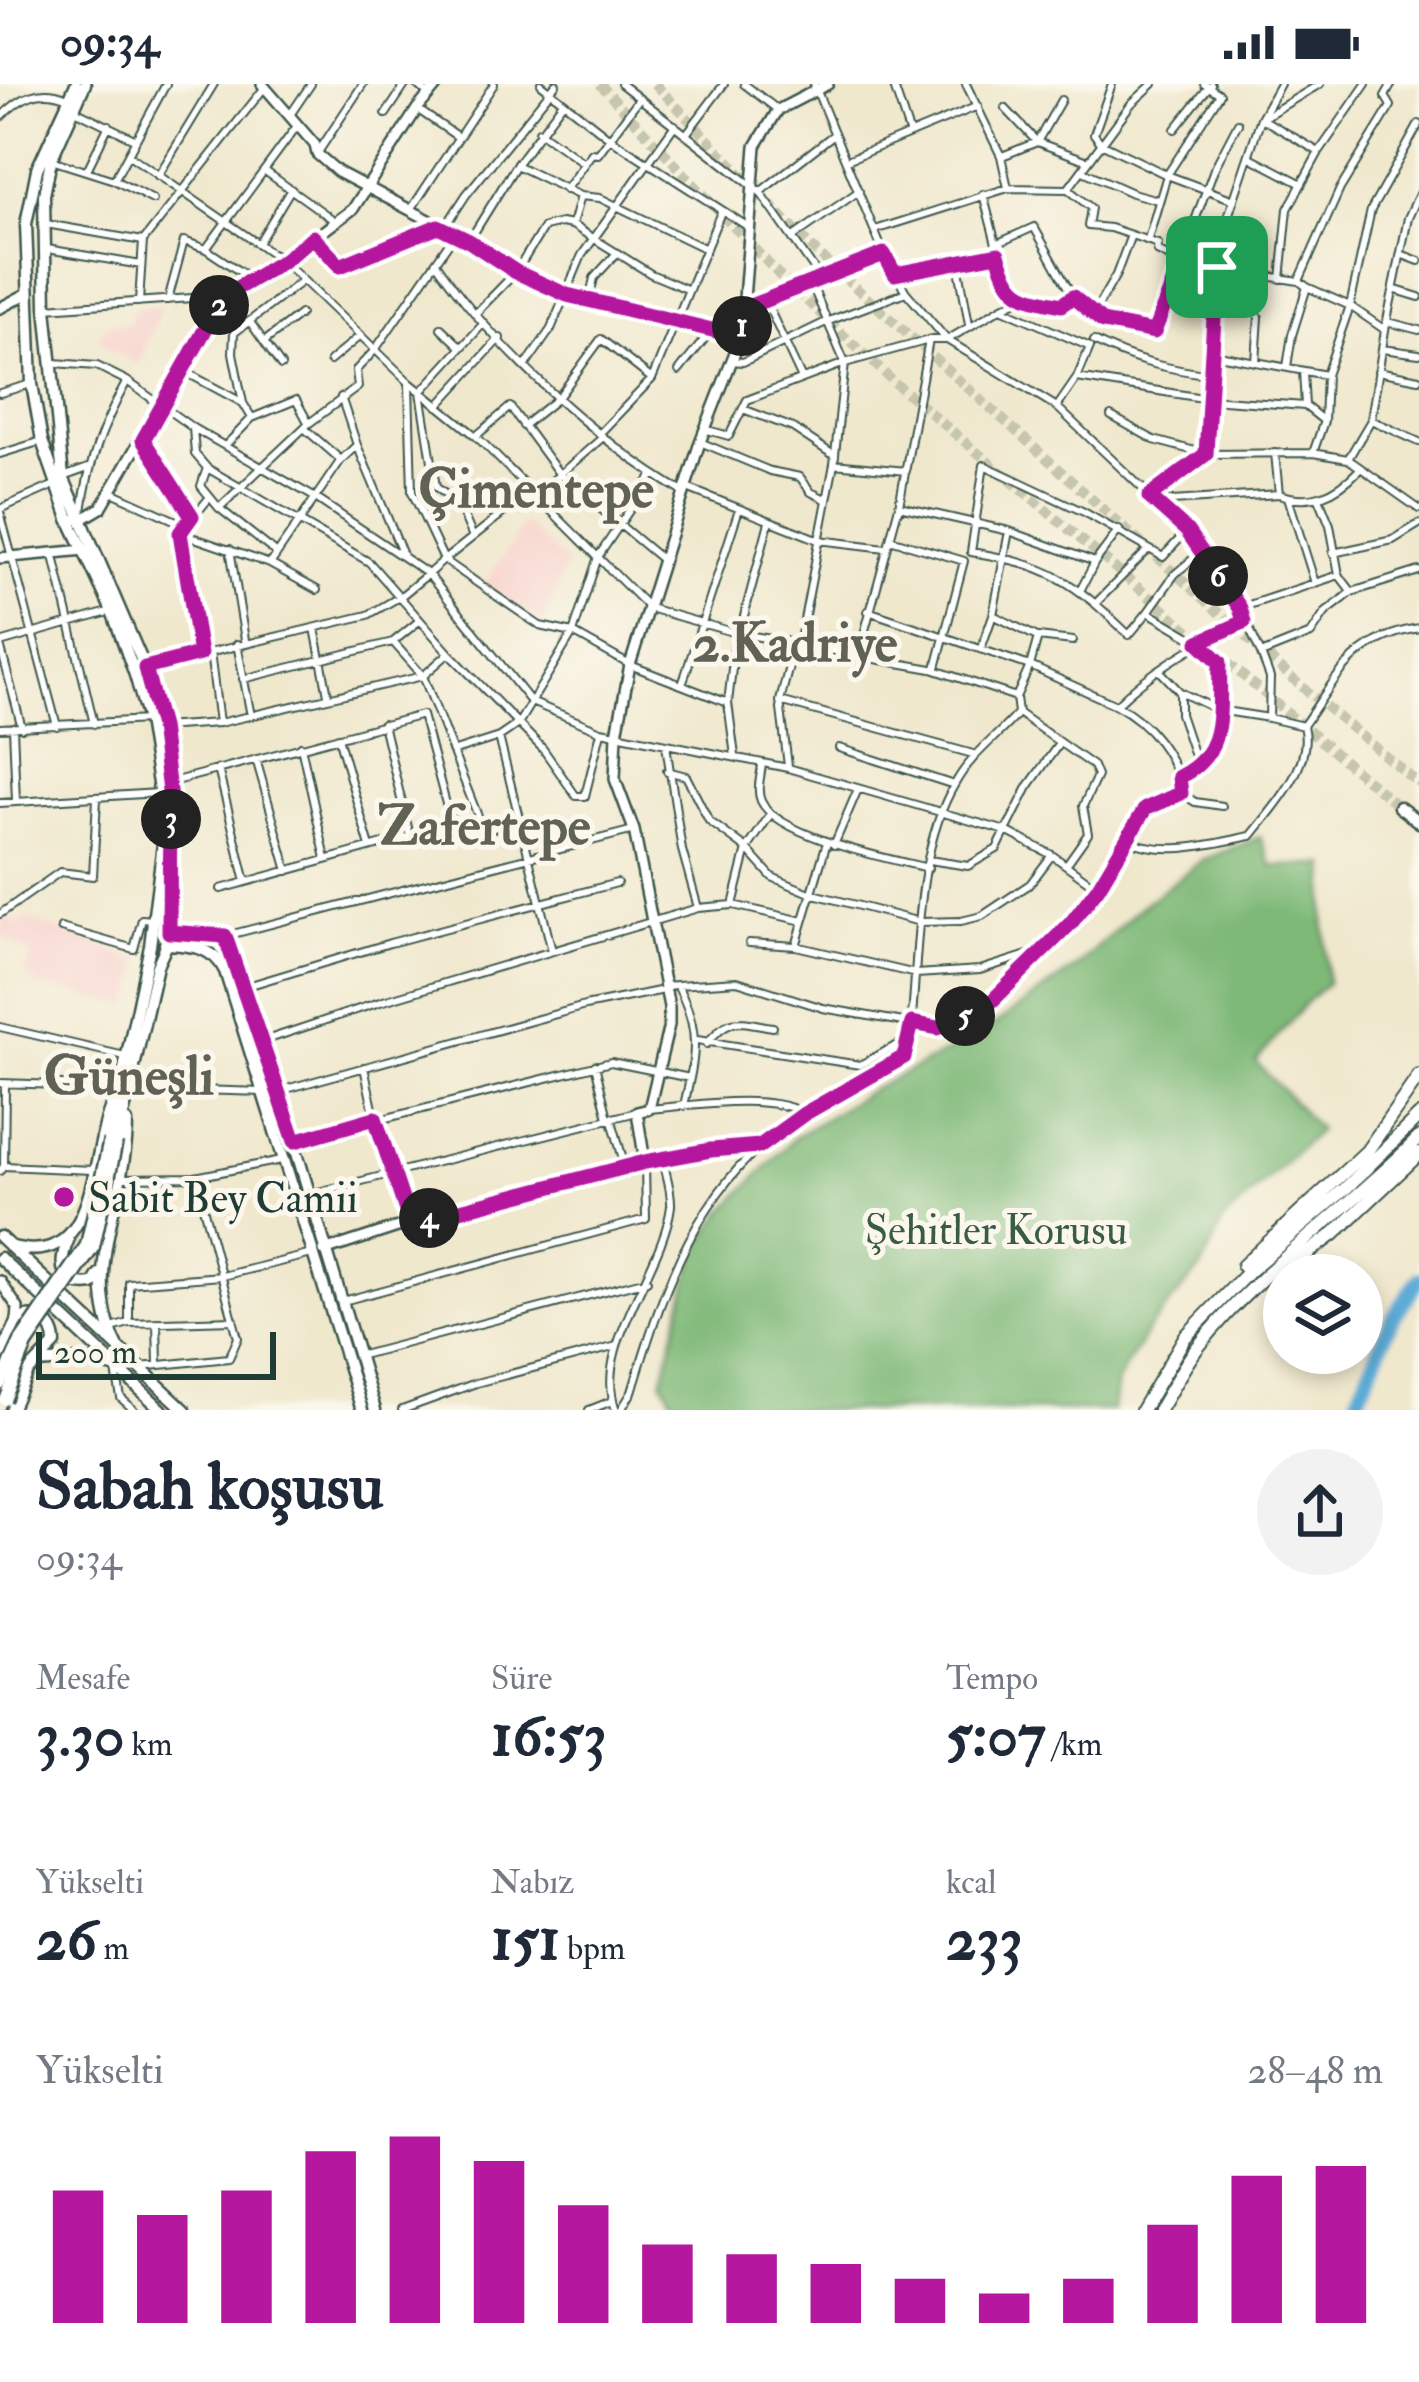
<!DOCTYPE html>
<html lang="tr">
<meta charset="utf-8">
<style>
body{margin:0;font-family:"IM FELL Double Pica",serif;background:#f2f2f3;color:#1f2937;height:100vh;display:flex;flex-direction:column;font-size:45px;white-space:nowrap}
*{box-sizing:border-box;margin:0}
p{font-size:39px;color:#747a83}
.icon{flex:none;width:66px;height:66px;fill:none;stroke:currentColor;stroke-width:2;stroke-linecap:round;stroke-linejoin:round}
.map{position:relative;height:1326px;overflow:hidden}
.side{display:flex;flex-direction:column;background:#fff;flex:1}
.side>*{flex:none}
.tools{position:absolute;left:1263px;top:1170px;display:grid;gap:24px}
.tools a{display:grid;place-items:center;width:120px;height:120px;border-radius:50%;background:#fff;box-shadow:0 6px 18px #0003;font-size:60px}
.scale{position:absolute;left:36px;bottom:30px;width:240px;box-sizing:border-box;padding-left:12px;border:6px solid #1f3d34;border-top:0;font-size:33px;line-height:42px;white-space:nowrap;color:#1f3d34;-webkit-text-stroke:9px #fbf7ec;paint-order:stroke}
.pin{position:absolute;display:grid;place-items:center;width:102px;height:102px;color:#fff;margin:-51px;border-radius:24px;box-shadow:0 6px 18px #0006}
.km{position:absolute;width:60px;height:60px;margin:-30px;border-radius:50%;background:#222;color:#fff;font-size:33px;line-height:60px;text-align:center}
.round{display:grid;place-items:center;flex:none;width:126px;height:126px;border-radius:63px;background:#f2f2f3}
.head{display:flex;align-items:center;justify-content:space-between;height:204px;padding:0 36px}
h1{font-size:66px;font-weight:700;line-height:90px}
.stats{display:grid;grid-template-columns:repeat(3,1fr);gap:18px;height:204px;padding:12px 36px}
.stats div{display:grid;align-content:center}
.stats b{font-size:60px;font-weight:700}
.stats small{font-size:33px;font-weight:400}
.stats p{font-size:33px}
.chart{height:336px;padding:24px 36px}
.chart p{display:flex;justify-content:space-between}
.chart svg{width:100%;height:216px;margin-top:12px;stroke:#b5179e;stroke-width:6}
.status{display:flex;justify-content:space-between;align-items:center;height:84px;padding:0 60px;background:#fff;direction:ltr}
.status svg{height:33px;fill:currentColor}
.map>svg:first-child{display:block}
.built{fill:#f7d0ca}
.forest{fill:#7fb978;stroke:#4f7b56;stroke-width:3}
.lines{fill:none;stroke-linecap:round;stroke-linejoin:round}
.river{stroke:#5cabd6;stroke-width:15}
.primary-tunnel{stroke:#c6c6ae;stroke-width:10;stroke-dasharray:10 5;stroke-linecap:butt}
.street-casing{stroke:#3e574b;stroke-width:10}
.secondary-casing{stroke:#3e574b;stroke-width:14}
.primary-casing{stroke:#3e574b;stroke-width:15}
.highway-casing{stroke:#3e574b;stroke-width:16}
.street{stroke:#fff;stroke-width:6}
.secondary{stroke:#fff;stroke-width:9}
.primary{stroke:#fff;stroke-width:10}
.highway{stroke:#fff;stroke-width:12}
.primary-bridge-casing{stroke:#3e574b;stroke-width:15;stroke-linecap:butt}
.primary-bridge{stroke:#fff;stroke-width:10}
.route-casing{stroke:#fff;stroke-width:24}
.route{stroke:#b5179e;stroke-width:15}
.poi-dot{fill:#b5179e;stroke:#fbf7ec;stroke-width:4.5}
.labels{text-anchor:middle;stroke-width:10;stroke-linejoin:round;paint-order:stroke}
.poi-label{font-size:42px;fill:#1f3d34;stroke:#fbf7ec;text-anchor:start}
.park-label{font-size:42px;fill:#395c46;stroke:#fbf7ec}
.district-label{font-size:54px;font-weight:bold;fill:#5f6255;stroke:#fbf7ec}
</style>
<div class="status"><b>09:34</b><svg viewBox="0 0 49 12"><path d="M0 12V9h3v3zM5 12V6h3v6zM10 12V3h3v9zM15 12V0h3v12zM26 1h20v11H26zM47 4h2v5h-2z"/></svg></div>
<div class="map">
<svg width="1419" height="1326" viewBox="0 0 1419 1326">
<rect width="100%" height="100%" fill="#fbf7ec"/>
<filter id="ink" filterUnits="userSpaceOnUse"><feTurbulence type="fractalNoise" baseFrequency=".00833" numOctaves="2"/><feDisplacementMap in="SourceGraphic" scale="24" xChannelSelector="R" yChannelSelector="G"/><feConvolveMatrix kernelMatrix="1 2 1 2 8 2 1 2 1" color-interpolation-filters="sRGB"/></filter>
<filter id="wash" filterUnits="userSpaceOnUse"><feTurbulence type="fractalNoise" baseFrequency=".004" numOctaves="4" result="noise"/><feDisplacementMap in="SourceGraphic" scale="48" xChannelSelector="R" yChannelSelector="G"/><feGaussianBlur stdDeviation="2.7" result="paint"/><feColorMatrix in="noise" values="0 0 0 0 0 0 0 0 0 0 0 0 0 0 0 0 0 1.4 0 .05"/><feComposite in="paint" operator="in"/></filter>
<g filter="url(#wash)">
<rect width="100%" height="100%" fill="#f0e8cd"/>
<!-- built -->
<path class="built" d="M162 221 139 280 110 267 98 252 110 240H129L136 224Z
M524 439 566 479 543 538 484 502Z
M1 829 18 841 25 833 141 877 130 922 38 901 25 887 31 870 0 851Z"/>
<!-- forest -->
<path class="forest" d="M1260 753 1272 782 1327 781 1324 829 1327 899 1306 918 1256 978 1319 1046 1223 1137 1202 1183 1149 1244 1117 1297 1113 1326H679L662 1297 697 1163 726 1125 794 1054 871 1006 979 952 1078 882 1138 825 1203 776Z"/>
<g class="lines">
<!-- river -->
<path class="river" d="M1353 1326 1391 1237 1419 1195"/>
</g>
</g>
<g filter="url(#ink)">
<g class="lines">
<!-- primary-tunnel -->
<path class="primary-tunnel" d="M600 0 780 192 896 300 1399 723
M655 0 747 96
M769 119 817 169 1294 596 1419 700"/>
<defs>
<path id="street" d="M416 0 430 12
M541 0 611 55 750 144
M621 0 760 108 821 195
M744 0 778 26
M814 0 884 170 906 208 947 256 1057 323 1187 447 1240 524 1261 570 1270 594 1269 634 1218 626 1220 578 1199 558 1148 528 1129 551C1072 496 1050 481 971 468L984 381 1084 428 1163 473 1187 447
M893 0 909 48
M966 0 1001 72 1008 104
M1112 0 1094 50 1101 59 1167 91 1234 116
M1005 24 1037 58 1088 77
M73 25 134 55
M417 25 458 53
M386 30 406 0
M290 31 311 0
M1266 32 1320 0
M0 34C20 13 40 2 68 14
M1261 34 1319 68
M1175 45 1211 0
M539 47 584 79
M687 49 724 0
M319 67 363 0
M129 71 283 177 409 298 476 352 649 524 736 549
M1002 72 1037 58 1061 16
M1250 73 1300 99
M51 76 114 96 153 116
M847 76 978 22
M516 81 580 112 600 114 706 165
M87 86 109 41
M265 87 335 137
M1083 87 1132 109 1158 116
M158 92 214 0
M114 96 166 0
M1068 105 1091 124 1088 142 1110 144 1158 160 1157 167 1182 179 1299 197
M565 106 592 69 598 70 638 16
M760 108 833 51
M983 110 1006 198 1023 213 1061 221 1073 213 1103 238 1154 248 1214 85 1238 39
M410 127 494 0
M46 140 143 157
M572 141 580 112
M444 145 466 111 556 0
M875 146 1008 104 1068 105 1131 20 1153 0
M793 153 859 107
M316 155 340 182 438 142
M1148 155 1167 91 1220 10 1204 0
M469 157 516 81 563 18
M259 158 291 105
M996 160 1034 143 1073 213
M47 165 141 181
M206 165 297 42
M1403 171 1419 177
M437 180C492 261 598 359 683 408
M895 190 957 179
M1281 195 1288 125 1319 68 1366 0
M1307 203 1350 222 1385 246 1371 336 1348 375 1419 425
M1396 206 1419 213
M168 216 184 157 206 165 251 195
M589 216 594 194 616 170
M139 218 143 157 265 3
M766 218 802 295
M46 224 222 212
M745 224 884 170
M1001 224 1023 213
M476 229 516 188 544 143 561 139 572 141 651 190 689 206
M1094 229 1116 191 1131 151
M250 238 281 282
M1388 238 1419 246
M969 240 958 179 998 170
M441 244 460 262
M1385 246 1408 134 1419 110
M1094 257C1132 277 1168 285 1211 291
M264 258 300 230
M1383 265 1419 270
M1213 270 1326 291
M330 277 361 251
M731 277 743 278 826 238 906 208
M1256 278 1259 233
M54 279 97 282 127 297 193 344 314 413 428 490 444 476 540 542 573 549 630 581 728 619
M526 281 551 245 582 171 675 41
M1287 283 1292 251 1307 203 1299 197 1340 105 1391 22 1385 12 1392 0
M182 286 243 319 252 334
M679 287 711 247
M1303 287 1305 322
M1378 287 1419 295
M1077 294 1209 315 1305 322 1324 337
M409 300 412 408 444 476 532 406
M0 309 31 300
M341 313 357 361 403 471
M243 319 233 269 234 249 302 197
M438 322 500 254
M1057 323 1077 294 1090 263 1001 224 947 256H929L899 422 858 572 932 585 1016 613 1018 629 1093 682 1097 692 1083 722 1088 750 1066 781
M743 325 793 344 835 372
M1111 332 1154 356 1206 370 1313 369 1324 337 1326 291 1350 222 1371 126 1419 40
M1371 336 1419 358
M523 342 558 314 601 255 652 295
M193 344 195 370 207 384 369 478 449 569 543 665 576 712H585L601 648
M304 344 341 376
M704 345 729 352 747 316 845 279 929 256
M601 348 652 295 721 128
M476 352 510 323 560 391 661 475
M143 356 192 432
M700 358 770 387 800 393 811 408 825 415
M226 361 252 334 296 316 308 338
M1275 369 1279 410C1312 421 1336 410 1359 386
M1313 369 1348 375
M0 370 42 357
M834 380 906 387
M207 384 201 402 210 413
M63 393 88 384
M687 404 819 456 886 464
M112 408 185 441
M537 410 602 354
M1149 412 1206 370 1217 183 1224 145 1261 34 1280 0
M1288 413 1315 499
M1319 414 1330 441 1339 491
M1157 418 1279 410
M899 422 1009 447 1095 478 1119 446
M219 424 276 469
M0 425 57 400
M0 428 57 642
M82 428C88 378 103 341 127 297
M1009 447 993 531 1037 553
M180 449 270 480 317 506
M473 453 459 421 436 403 421 308 484 239
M890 455 964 477 936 584
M230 465 245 556
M1333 469 1393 456 1419 440
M54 472 94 640
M271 479 341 376 357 361
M1081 505 1095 478
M1096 519 1147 467
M1240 524 1339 491 1352 508 1419 487
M868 527 1030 582 1016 613
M1148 528 1175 490 1201 468
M315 544 328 611
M740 547 769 438
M1073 557 1038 553 1030 582 1116 621C1152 585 1198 559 1244 538
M393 558 423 592 483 745 518 741
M0 559 112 527
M237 560 251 632
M0 561 22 644
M982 562 993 531
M210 568 219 639
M200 570 180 449 210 413 219 424 308 340 358 303 356 286 375 266 455 150
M1261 570 1311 550 1325 529 1352 508
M145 584 368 531 401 512 428 490 531 618 601 647 788 684 1006 747 1052 771 1098 804
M1161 588 1180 608 1218 626 1213 666 1198 684
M243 595 393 558 419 537
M682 601 739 425
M780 617 973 670
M1269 634 1303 642
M383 640 410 752
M13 643 16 717
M161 643 219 639 423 592 449 569
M0 644 148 636
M338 653 370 763
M499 653 552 867
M666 661 682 766 698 824
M301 662 326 775
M839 664 954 701
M455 667 499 653 518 640 573 549 598 473 653 391
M735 672 728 619 736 549 795 559 801 551 834 380 845 279 811 199
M256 675 288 787
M762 680C761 692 756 706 761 717 778 753 890 775 928 784
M788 682 780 617 795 559 858 572
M218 685 246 798
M667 687 686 692 709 737 747 765 772 793 810 809 920 838 961 837 982 832 1030 800 1052 771
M1179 693 1198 684 1180 630V609
M168 699 422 631 452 742
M1181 709 1195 718 1222 722
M0 719 158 709
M1127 756C1166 773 1210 760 1251 752 1273 724 1314 681 1303 642 1338 592 1354 554 1419 544
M834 761 858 705
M929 776 968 782 997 765 1028 703 1058 661
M221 805 477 734
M733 821 747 765 770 731
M0 830 60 788 93 792 97 714
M61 844 134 865 142 835 153 836
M225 852 634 746
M749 859 796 862 916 890 980 886 1037 868
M796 862 827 758
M677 901C702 948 695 972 684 1022
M663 902 737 897 823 924 938 944 987 922 1036 875 1037 868 1071 839 1098 804 1145 725 1181 709C1176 672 1149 638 1116 621
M244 903 390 859 617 799
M0 943 125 972
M697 956 860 981 907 956
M263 957 380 918 698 824 733 821 803 837
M707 960C729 930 739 938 773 943
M595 981 608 1034
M364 983 375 1034 410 1139
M0 999 122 1003
M130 1004 264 1008
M279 1007 585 922 664 906
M649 1025C686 1022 775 1008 804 1030
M611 1033 625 1082
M295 1057 611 978 690 994
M4 1082 5 1002
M0 1087 4 1082 92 1086
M123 1094 195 1093 282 1076
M310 1110 637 1028
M343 1217 646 1135 645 1078 711 1066 761 1062
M157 1238 158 1280
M129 1239V1199L222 1192 312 1170
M112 1244 129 1239 234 1236
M358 1272 647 1196
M140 1283 229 1274 238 1254 195 1093
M116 1287 121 1314 134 1326
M402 1326 476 1299 617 1262
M589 1326 612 1317
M616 1326C592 1263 663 1186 671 1122 672 1108 666 1090 663 1076
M621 1326 632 1308C659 1218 690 1123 763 1060 805 1024 857 1000 904 973L910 954C919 875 914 767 956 698 972 670 997 653 1018 629"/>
<path id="secondary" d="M262 0 315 61 317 70 338 88 469 157 543 202 677 240 741 253
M0 224 28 209
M69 435 81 436 101 424 223 212 283 177 353 125 417 25 438 0
M0 474 85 466
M324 1167 410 1139 645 1078 637 1028 649 1025 669 941V923L634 746 615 695 617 650 630 581 700 358 741 253 756 62 778 26 828 0
M0 1197 18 1224 17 1237 0 1272"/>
<path id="primary" d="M76 0 37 85 26 140 32 300 42 357 69 435 112 527 135 591 148 636 165 744 150 862 109 1056
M85 0 51 76 44 111 46 224 63 393 145 584 161 643 171 748 167 860 157 882 117 1058
M1399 723 1419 738
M162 848 225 852 263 957 375 1326
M165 860C190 861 213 862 225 887L362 1326
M0 1153 185 1326
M68 1157C57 1181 62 1205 93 1200L99 1190
M9 1162C98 1187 89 1078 111 1022
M0 1174 162 1326
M118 1263C79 1190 127 1115 127 1038
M37 1279 80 1276 114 1283
M11 1326 28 1288 55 1260C55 1239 35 1225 17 1237"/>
<path id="highway" d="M1243 1182 1367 1067 1419 992
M1281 1189 1334 1150 1419 1070
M1142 1326 1185 1253 1249 1187 1346 1104 1419 1032
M1159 1326C1172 1305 1183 1282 1198 1263 1260 1184 1349 1126 1419 1054"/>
</defs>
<!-- street casing -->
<use href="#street" class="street-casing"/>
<!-- secondary casing -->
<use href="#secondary" class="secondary-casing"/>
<!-- primary casing -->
<use href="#primary" class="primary-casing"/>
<!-- highway casing -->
<use href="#highway" class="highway-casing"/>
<!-- street -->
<use href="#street" class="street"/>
<!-- secondary -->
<use href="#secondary" class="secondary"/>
<!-- primary -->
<use href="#primary" class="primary"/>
<!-- highway -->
<use href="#highway" class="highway"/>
<defs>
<path id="primary-bridge" d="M0 1301 20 1257 86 1161 109 1056
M5 1316 27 1261 94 1163 117 1058"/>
</defs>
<!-- primary-bridge casing -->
<use href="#primary-bridge" class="primary-bridge-casing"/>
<!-- primary-bridge -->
<use href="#primary-bridge" class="primary-bridge"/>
</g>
</g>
<g class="lines" filter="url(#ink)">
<defs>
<path id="route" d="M438 142 469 157 516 188 567 211 741 253 745 224 884 170 895 190 998 170C1011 213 1021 212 1061 221L1073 213 1103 238 1154 248 1181 179 1217 183 1206 370 1149 413 1187 447 1240 524 1244 538 1199 558 1220 578C1218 627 1228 669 1179 693L1181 709 1145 725 1098 804 1071 839 987 922 938 944 912 939 904 973 804 1030 760 1062 711 1066 645 1078 410 1139 375 1034 295 1057 225 852 169 848 170 715 161 643 145 584 200 570 180 449 192 432 143 356 224 212 283 177 313 153 340 182Z"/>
</defs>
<!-- route casing -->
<use href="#route" class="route-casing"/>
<!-- route -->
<use href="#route" class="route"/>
</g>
<!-- markers -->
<circle class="poi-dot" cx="64" cy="1113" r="12"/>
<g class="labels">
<!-- poi labels -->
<g class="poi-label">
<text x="88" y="1128">Sabit Bey Camii</text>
</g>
<!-- park labels -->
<g class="park-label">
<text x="996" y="1160">Şehitler Korusu</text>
</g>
<!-- district labels -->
<g class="district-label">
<text x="536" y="423">Çimentepe</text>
<text x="795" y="577">2.Kadriye</text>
<text x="484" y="760">Zafertepe</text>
<text x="129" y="1010">Güneşli</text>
</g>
</g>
</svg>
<div class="tools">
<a><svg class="icon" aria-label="layers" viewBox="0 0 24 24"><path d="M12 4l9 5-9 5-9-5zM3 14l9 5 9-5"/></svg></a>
</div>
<div class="scale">200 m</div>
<div class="pin" style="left:1217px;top:183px;background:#1e9e55"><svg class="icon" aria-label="arrive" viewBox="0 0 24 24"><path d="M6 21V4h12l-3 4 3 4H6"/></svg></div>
<b class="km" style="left:742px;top:242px">1</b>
<b class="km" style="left:219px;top:221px">2</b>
<b class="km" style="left:171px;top:735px">3</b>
<b class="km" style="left:429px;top:1134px">4</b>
<b class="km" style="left:965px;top:932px">5</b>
<b class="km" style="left:1218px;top:492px">6</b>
</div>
<section class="side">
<div class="head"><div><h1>Sabah koşusu</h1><p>09:34</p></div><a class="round"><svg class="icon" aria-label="share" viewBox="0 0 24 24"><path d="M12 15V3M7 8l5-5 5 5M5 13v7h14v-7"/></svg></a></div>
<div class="stats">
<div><p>Mesafe</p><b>3.30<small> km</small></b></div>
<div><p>Süre</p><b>16:53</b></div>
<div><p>Tempo</p><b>5:07<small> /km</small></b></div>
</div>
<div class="stats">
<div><p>Yükselti</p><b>26<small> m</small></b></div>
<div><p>Nabız</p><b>151<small> bpm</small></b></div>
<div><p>kcal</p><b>233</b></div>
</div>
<div class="chart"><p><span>Yükselti</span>28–48 m</p>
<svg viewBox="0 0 160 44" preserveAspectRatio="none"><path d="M5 44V17M15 44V22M25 44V17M35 44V9M45 44V6M55 44V11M65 44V20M75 44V28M85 44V30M95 44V32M105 44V35M115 44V38M125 44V35M135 44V24M145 44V14M155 44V12"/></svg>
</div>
</section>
